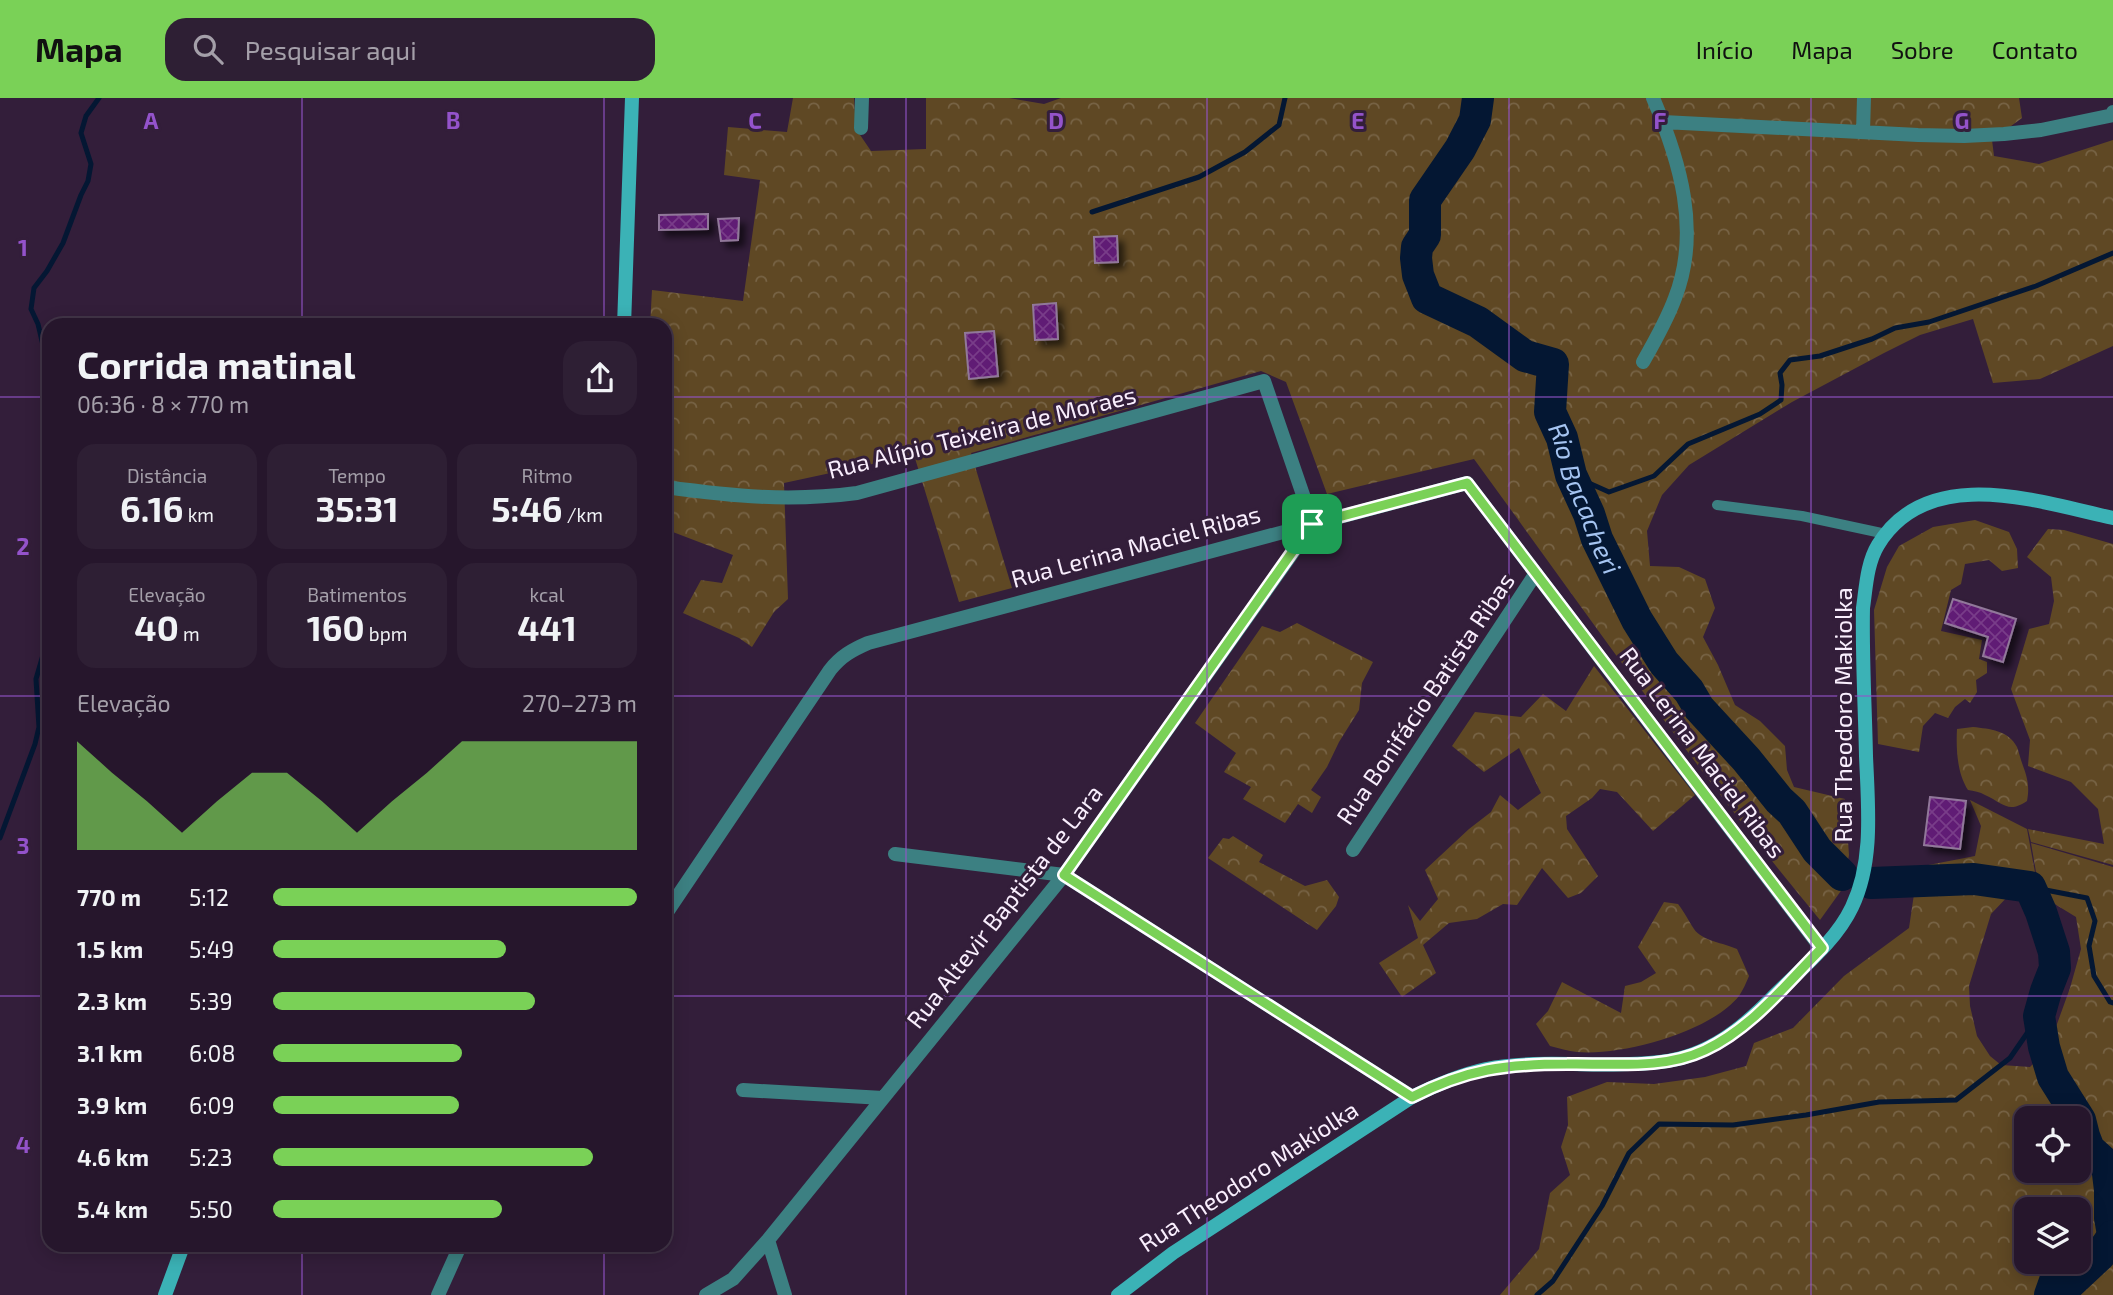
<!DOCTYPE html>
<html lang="pt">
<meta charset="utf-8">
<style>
body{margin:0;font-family:"Exo 2",sans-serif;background:#2e1f34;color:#f1f3f6;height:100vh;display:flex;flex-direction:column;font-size:26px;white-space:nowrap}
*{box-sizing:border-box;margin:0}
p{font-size:23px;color:#a49fa9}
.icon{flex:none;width:38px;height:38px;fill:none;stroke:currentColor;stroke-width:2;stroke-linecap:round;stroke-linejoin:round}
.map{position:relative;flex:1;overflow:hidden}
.side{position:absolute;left:42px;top:220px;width:630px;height:934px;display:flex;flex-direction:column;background:#26162c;border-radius:21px;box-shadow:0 4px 18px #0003,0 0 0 2px #423548}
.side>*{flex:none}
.tools{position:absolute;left:2014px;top:1008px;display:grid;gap:14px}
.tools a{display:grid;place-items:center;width:77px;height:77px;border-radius:14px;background:#26162c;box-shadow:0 4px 18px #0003,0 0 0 2px #423548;font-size:35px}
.pin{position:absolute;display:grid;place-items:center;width:60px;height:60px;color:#fff;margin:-30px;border-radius:14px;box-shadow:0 4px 10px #0006}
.round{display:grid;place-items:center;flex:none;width:74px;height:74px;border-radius:21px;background:#2e1f34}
.summary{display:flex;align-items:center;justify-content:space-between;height:119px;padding:0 35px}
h1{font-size:38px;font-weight:700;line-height:52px}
.stats{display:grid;grid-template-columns:repeat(3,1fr);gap:10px;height:119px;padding:7px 35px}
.stats div{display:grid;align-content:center;border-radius:18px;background:#2e1f34;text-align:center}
.stats b{font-size:35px;font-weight:700}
.stats small{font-size:19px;font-weight:400}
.stats p{font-size:19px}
.chart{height:196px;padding:14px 35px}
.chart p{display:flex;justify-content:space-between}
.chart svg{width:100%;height:126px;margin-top:7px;fill:#7ad157;opacity:.7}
ul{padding:0 35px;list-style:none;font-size:23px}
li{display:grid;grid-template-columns:112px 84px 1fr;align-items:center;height:52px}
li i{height:18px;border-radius:9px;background:#7ad157}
header{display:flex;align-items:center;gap:42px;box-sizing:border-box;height:98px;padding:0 35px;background:#7ad157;color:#111}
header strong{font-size:33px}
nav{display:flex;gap:38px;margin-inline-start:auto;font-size:24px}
.search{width:490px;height:63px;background:#2e1f34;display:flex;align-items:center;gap:18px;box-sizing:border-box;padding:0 24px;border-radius:21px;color:#a49fa9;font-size:26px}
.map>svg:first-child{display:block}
.forest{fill:url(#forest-crowns);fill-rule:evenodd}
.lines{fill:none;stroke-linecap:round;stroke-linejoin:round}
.stream{stroke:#041733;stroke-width:5}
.river{stroke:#041733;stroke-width:32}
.building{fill:url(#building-cross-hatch);stroke:#91789a;stroke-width:2;filter:url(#shadow)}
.lane{stroke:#3c8082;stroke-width:10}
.street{stroke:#3c8082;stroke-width:14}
.secondary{stroke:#3bb2b6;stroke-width:14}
.route-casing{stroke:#fff;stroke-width:14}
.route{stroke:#7ad157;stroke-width:9}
.grid{fill:none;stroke:#9453cb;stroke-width:2;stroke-opacity:0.55}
.labels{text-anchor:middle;stroke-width:6;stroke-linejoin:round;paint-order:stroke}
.street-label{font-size:24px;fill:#f9eefd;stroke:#331e3a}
.water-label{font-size:26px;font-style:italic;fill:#a5c4f1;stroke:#331e3a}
.grid-label{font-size:23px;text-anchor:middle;font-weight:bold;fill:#9453cb;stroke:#331e3a;stroke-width:6;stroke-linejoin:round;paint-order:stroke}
</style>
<header>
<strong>Mapa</strong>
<div class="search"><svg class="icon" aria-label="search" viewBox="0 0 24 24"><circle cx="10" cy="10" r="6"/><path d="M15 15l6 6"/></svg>Pesquisar aqui</div>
<nav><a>Início</a><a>Mapa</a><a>Sobre</a><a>Contato</a></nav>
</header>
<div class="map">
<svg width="2113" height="1197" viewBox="0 0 2113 1197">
<defs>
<pattern id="forest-crowns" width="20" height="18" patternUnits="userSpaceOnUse" patternTransform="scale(1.75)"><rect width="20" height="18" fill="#5f4824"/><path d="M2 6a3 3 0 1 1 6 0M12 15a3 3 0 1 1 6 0" fill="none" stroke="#776345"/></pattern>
<pattern id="building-cross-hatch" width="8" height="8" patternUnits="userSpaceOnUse" patternTransform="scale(1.75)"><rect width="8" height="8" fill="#611b74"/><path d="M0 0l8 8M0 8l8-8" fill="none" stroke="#783c89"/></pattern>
<filter id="shadow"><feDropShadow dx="6" dy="6" stdDeviation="3.5" flood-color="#0009"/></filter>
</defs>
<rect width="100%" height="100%" fill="#331e3a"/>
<!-- forest -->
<path class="forest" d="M793 0H854L856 31 871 53 926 51V0H1009L1044 6 1061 0H2019L2022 20 1992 42 1994 58 2039 66 2113 42V248L2040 281 1993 285 1973 221 1920 237 1884 255 1792 304 1689 367 1662 397 1647 433 1650 468 1679 469 1705 481 1715 510 1703 539 1718 567 1735 607 1760 623 1785 648 1787 672 1794 689 1845 701 1849 757 1843 790 1820 822C1697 674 1587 516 1474 361L1327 396 1286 284 1261 273 971 355 1012 490 959 504 914 357 784 385 788 501 774 514 752 549 739 540 683 515 701 482 722 485 733 457 665 431V228H650L652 192 743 203 760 82 724 77 728 29 787 34Z
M1975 422 2009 434 2017 451 2018 470 2002 473 1989 462 1965 466 1961 486 1951 492 1941 533 1982 542 1979 561 1987 564V575L1976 582 1977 594 1970 605 1965 601 1955 609 1948 620 1935 615 1923 628 1919 654 1878 646 1874 512 1887 469 1899 448 1933 429Z
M2048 431 2064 432 2113 446V767L2031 744 2028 731 2104 746 2098 711 2071 684 2028 668 2030 642 2011 591 2029 531 2049 526 2054 503 2051 479 2027 459Z
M1297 525 1373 564 1362 585 1359 612 1339 644 1327 669 1311 692 1321 699 1312 715 1298 706 1285 725 1243 701 1251 689 1224 674 1236 655 1195 625 1262 528 1280 534Z
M1594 568 1695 697 1653 733 1617 694 1600 691 1592 700 1566 718 1567 731 1598 778 1581 795 1568 800 1542 770 1517 807 1503 806 1477 821 1449 825 1423 847 1436 875 1402 899 1379 865 1418 840 1408 807 1420 823 1438 801 1425 772 1469 731 1491 714 1500 697 1518 712 1541 695 1519 650 1484 674 1452 648 1475 614 1521 619 1543 596 1566 613Z
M1973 629C1990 631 2008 632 2017 649 2019 654 2020 660 2022 665 2027 679 2030 687 2027 703 2008 716 2003 705 1985 697 1980 694 1974 693 1968 692 1957 675 1956 651 1957 631Z
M1970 702 2027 731 2039 796 2011 795 1991 816 1969 888 1970 908 1977 938 1990 958 2001 967 2030 969 2048 951 2070 890 2081 851 2076 819 2040 797 2031 745 2113 769V1197H1500L1539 1151 1550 1095 1570 1077 1561 1049 1568 1027 1567 999 1607 984 1654 986 1705 979 1746 968 1754 945 1793 930 1844 878 1909 830 1918 769 1975 758 1981 728ZM2026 1020H2079V1073H2026ZM2026 1111H2079V1164H2026Z
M1233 738 1263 757 1259 764 1305 788 1327 782 1339 799 1336 808 1317 832 1208 760 1223 740 1229 741Z
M1664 804 1678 806C1685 815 1688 822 1694 831 1702 843 1724 845 1737 851L1749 878C1746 885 1743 892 1739 898 1710 934 1623 958 1577 954 1568 953 1559 950 1550 948L1536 926 1548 913 1562 884 1621 915 1625 888 1641 884 1656 875 1638 849Z"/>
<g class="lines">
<!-- stream -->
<path class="stream" d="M1092 114 1199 79 1245 54 1279 27 1285 0
M49 273 38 226 31 211 34 190 47 173 63 145 81 97 88 83 91 66 81 35 86 18 99 0
M1571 377 1609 394 1654 378 1688 346 1760 316 1781 302 1782 287 1780 275 1790 262 1820 258 1872 241 1895 230 1929 224 2036 188 2113 155
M0 740 35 646 39 629 36 581 43 557 49 553
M2030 789 2087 800 2095 823 2089 848 2094 878 2110 904 2113 905
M1537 1197 1553 1183 1602 1108 1629 1055 1659 1026 1733 1027 1806 1017 1879 1004 1956 1002 2010 960 2039 918"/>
<!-- river -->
<g class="river">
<path id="s1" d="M1478 0 1475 22 1460 51 1425 102V137L1417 149 1416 160 1418 177 1427 200 1478 224 1525 258 1553 266 1550 314 1562 340 1571 377 1589 416 1597 441 1637 522 1664 565 1689 593 1699 610 1746 661 1779 702 1792 714 1817 752 1842 777"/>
<path d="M1871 785 1974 781 2030 789 2041 814 2054 854 2055 870 2046 893 2039 918 2044 949 2053 979 2080 1022 2084 1038 2089 1051 2107 1067 2110 1092V1120L2113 1136"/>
<path d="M2050 1197 2055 1183 2070 1185 2100 1157 2113 1138"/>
</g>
</g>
<!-- building -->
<path class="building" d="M708 116V131L659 132V117Z
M739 120 738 142 721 143 718 121Z
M1117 138 1118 164 1095 165 1094 139Z
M1056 205 1058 241 1035 242 1033 207Z
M994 233 998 278 969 281 965 235Z
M1953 501 2016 521 2003 564 1983 558 1988 539 1945 525Z
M1930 699 1966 703 1960 751 1924 747Z"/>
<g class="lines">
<!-- lane -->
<path class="lane" d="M1717 407 1802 418 1886 436"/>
<!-- street -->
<path class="street" d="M1663 24 1918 37 1964 38 2004 36 2041 32 2113 17V14
M861 30 862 0
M1863 34 1864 0
M1643 264C1655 243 1667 222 1675 200 1701 133 1680 63 1653 0
M665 389C733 398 788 404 857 395L1264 283 1313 426 1064 777 768 1142 733 1181 706 1197
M1353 752 1536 475
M895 756 1064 777 1412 999
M665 817 830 572C841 558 852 552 868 545L1467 385 1821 850
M743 992 883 1000
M768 1142 785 1197
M438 1197 460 1148"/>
<!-- secondary -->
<path class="secondary" d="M624 228 632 0
M165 1197 183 1148
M1118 1197 1173 1155 1412 999C1436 987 1459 977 1486 971 1543 960 1602 971 1660 964 1708 959 1743 930 1776 896 1802 870 1836 843 1852 809 1874 763 1868 708 1866 658 1865 609 1862 559 1863 510 1866 489 1867 465 1878 447 1928 365 2039 404 2113 420"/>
</g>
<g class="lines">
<defs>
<path id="route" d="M1467 385 1822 850C1786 886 1752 930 1705 952 1663 972 1612 965 1567 966 1506 966 1467 971 1412 999L1064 777 1312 426Z"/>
</defs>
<!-- route casing -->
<use href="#route" class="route-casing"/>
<!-- route -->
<use href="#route" class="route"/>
</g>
<!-- grid -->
<path class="grid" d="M302 0V228M604 0V228M906 0V1197M1207 0V1197M1509 0V1197M1811 0V1197M0 299H49M665 299H2113M0 598H49M665 598H2113M0 898H49M665 898H2113M302 1148V1197M604 1148V1197"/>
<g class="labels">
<!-- street labels -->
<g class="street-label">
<text transform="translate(982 335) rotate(-14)" y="8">Rua Alípio Teixeira de Moraes</text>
<text transform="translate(1136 449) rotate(-15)" y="8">Rua Lerina Maciel Ribas</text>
<text transform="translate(1426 601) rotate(-56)" y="8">Rua Bonifácio Batista Ribas</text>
<text transform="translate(1844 617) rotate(-90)" y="8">Rua Theodoro Makiolka</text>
<text transform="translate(1702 655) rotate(53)" y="8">Rua Lerina Maciel Ribas</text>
<text transform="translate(1005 809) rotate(-52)" y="8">Rua Altevir Baptista de Lara</text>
<text transform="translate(1249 1079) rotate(-33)" y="8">Rua Theodoro Makiolka</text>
</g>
<!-- water labels -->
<g class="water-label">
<text dy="9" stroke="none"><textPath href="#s1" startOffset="504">Rio Bacacheri</textPath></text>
</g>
</g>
<g class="grid-label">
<text x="151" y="31">A</text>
<text x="453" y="31">B</text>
<text x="755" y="31">C</text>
<text x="1056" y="31">D</text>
<text x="1358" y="31">E</text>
<text x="1660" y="31">F</text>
<text x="1962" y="31">G</text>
<text x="23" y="158">1</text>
<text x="23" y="457">2</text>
<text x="23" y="756">3</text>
<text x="23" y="1055">4</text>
</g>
</svg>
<div class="tools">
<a><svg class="icon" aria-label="locate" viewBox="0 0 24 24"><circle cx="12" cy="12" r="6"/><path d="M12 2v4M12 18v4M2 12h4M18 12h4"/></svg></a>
<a><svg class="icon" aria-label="layers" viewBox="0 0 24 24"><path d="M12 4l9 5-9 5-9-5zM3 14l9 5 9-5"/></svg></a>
</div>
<div class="pin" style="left:1312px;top:426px;background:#1e9e55"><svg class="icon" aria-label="arrive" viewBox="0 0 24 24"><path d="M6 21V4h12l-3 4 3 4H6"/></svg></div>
<section class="side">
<div class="summary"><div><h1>Corrida matinal</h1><p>06:36 · 8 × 770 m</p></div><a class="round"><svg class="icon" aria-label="share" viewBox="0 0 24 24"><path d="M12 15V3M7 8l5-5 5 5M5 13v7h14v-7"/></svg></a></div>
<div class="stats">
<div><p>Distância</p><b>6.16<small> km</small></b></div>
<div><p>Tempo</p><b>35:31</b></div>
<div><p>Ritmo</p><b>5:46<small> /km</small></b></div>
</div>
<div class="stats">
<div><p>Elevação</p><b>40<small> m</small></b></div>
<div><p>Batimentos</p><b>160<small> bpm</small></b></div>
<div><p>kcal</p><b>441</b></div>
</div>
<div class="chart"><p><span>Elevação</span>270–273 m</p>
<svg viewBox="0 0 160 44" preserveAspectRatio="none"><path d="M0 44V6L10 17L20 27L30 38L40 27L50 17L60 17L70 27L80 38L90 27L100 17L110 6L120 6L130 6L140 6L150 6L160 6V44z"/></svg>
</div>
<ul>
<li><b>770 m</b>5:12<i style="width:100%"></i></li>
<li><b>1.5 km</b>5:49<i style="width:64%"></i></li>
<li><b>2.3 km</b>5:39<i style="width:72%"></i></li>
<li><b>3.1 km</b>6:08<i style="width:52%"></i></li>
<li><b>3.9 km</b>6:09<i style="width:51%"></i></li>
<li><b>4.6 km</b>5:23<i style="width:88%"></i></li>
<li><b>5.4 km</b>5:50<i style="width:63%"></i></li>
</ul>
</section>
</div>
